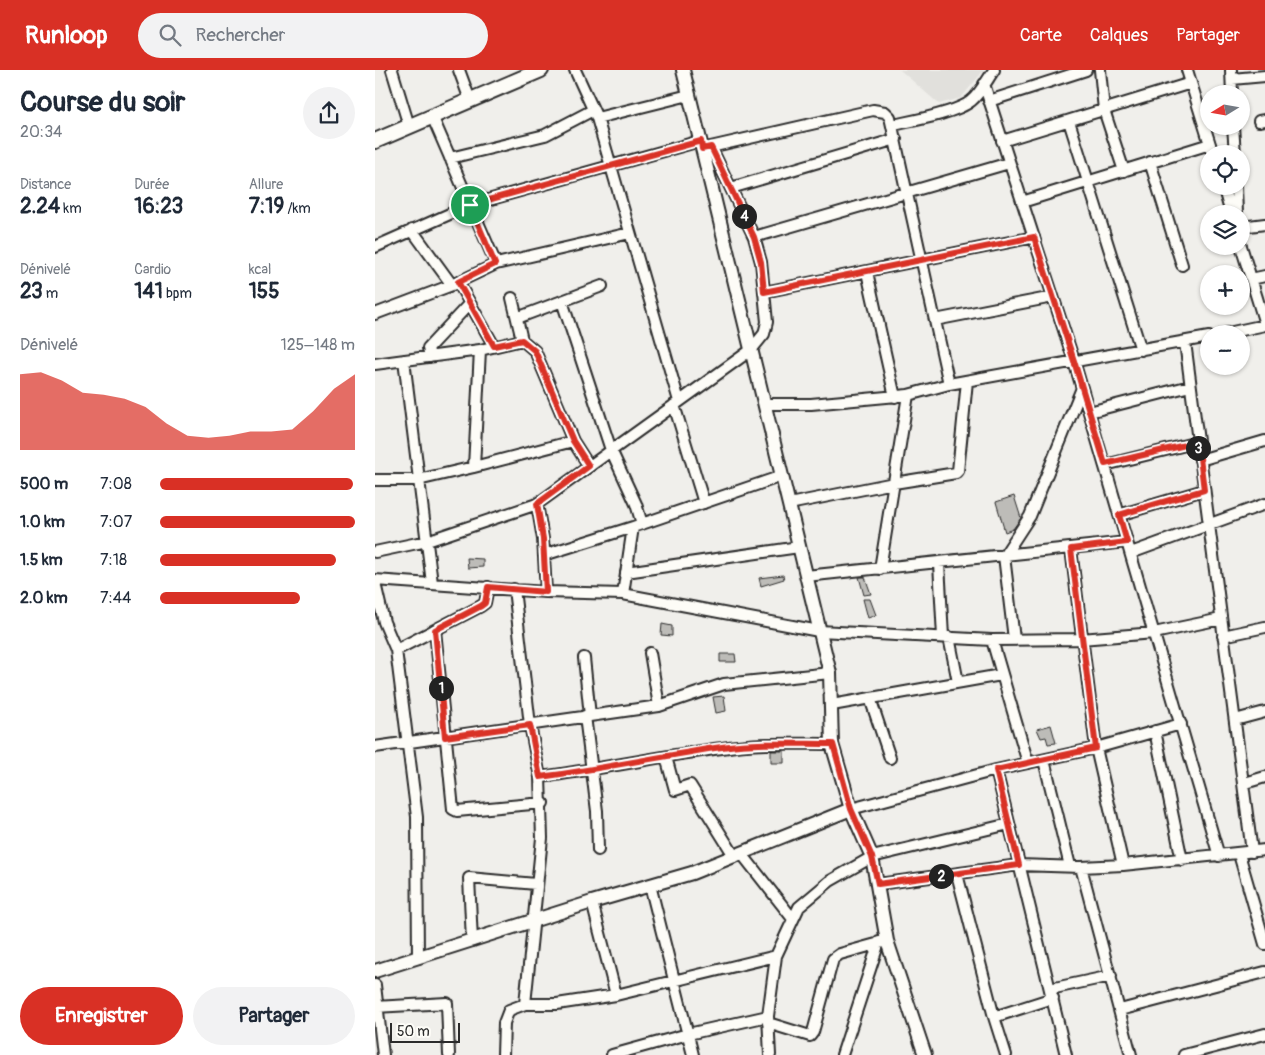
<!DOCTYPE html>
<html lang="fr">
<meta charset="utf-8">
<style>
body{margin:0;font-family:Pangolin,sans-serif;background:#f2f2f3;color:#1f2937;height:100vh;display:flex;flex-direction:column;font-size:19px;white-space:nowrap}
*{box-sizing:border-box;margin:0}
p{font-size:16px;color:#747a83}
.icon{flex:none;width:28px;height:28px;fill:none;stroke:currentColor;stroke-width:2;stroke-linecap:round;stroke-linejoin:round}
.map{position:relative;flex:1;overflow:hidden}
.sheet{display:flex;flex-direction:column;background:#fff;width:375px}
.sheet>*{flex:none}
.needle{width:32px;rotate:259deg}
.fabs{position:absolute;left:825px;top:15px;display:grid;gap:10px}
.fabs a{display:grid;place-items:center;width:50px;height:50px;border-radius:50%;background:#fff;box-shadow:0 1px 4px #0004;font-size:25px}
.scale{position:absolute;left:15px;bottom:12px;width:70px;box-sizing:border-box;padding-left:5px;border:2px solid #2b2b2b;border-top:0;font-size:14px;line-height:18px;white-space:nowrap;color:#2b2b2b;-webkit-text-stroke:4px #fdfcf7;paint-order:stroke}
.pin{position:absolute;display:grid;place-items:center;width:42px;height:42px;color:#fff;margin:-21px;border:2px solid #fff;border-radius:50%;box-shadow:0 1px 5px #0007}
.km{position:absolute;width:25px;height:25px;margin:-12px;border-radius:50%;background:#222;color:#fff;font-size:14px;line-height:25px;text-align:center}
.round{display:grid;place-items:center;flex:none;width:52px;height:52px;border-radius:26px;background:#f2f2f3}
.overview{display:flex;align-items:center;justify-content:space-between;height:85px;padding:0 20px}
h1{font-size:28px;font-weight:700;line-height:38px}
.metrics{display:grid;grid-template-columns:repeat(3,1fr);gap:8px;height:85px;padding:5px 20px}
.metrics div{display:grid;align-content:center}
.metrics b{font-size:21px;font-weight:700}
.metrics small{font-size:14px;font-weight:400}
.metrics p{font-size:14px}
.chart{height:140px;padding:10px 20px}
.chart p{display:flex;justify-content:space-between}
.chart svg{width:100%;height:90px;margin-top:5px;fill:#d93025;opacity:.7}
.primary-button{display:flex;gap:10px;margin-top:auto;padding:10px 20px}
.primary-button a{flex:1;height:58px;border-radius:30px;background:#d93025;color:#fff;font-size:20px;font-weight:700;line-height:58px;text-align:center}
.primary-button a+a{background:#f2f2f3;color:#1f2937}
ul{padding:0 20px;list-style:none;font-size:16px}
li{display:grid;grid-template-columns:80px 60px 1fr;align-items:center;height:38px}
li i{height:12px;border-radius:6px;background:#d93025}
header{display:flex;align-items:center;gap:30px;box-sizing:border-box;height:70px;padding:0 25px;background:#d93025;color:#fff}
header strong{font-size:24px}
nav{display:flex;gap:28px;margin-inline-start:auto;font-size:18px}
.search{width:350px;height:45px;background:#f2f2f3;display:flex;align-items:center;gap:12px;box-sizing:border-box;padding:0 18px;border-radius:28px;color:#747a83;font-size:19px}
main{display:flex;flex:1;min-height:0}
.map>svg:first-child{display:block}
.built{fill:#e1e0dc}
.building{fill:#bdbcb8;stroke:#2b2b2b}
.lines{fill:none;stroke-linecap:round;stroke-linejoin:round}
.minor-casing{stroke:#2b2b2b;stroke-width:14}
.tertiary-casing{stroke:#2b2b2b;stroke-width:16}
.secondary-casing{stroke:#2b2b2b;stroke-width:18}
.minor{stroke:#fdfcf7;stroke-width:10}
.tertiary{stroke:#fdfcf7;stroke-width:12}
.secondary{stroke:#fdfcf7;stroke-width:14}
.route-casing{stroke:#fff;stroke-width:10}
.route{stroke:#d93025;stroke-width:6}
</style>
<header>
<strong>Runloop</strong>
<div class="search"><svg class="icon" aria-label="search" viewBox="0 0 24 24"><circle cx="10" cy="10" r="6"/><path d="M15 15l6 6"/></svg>Rechercher</div>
<nav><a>Carte</a><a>Calques</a><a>Partager</a></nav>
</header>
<main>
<section class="sheet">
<div class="overview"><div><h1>Course du soir</h1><p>20:34</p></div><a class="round"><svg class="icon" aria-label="share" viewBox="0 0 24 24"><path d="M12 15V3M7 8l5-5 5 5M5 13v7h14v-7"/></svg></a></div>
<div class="metrics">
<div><p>Distance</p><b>2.24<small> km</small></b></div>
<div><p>Durée</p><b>16:23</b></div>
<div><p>Allure</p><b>7:19<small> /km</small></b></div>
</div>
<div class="metrics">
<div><p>Dénivelé</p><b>23<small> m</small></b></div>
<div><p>Cardio</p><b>141<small> bpm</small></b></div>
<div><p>kcal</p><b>155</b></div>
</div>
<div class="chart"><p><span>Dénivelé</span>125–148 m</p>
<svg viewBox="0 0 160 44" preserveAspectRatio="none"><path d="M0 44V7L10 6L20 10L30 16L40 17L50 19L60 23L70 31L80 37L90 38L100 37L110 35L120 35L130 34L140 25L150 14L160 7V44z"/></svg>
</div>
<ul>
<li><b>500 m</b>7:08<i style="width:99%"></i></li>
<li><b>1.0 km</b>7:07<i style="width:100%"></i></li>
<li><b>1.5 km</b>7:18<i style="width:90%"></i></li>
<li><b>2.0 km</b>7:44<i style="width:72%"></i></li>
</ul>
<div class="primary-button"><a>Enregistrer</a><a>Partager</a></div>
</section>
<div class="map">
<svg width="890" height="985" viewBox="0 0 890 985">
<rect width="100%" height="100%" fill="#f0efeb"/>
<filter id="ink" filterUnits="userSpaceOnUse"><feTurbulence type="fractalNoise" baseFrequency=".02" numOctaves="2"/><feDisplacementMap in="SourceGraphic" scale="10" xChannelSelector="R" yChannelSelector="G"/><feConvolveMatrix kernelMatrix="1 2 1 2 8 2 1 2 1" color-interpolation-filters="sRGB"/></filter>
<g filter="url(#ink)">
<!-- built -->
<path class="built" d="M525 0H609L586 28 564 34Z"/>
<!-- building -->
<path class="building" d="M639 426 646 448 638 459 630 462 621 432Z
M92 488 108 489V497L93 498Z
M408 505 409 509 386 516 384 508Z
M484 507H490L496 524 489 525Z
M488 529H495L501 545 493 548Z
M287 554 297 556V566L286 565Z
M345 584H360L361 592H345Z
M349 626 351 641 341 643 338 627Z
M676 655 681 673 673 674 671 667 666 668 662 659Z
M396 681H409V693H396Z"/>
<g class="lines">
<defs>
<path id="minor" d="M17 0 34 56
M84 0 95 30
M200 0 222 48 304 331
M725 0 729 40 749 101
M812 0 838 84
M856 0 857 24
M857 9 890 6
M609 14 699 291 844 786
M614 31 711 0
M57 46 121 194
M222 48 314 25
M694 51 766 280
M884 51 890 50
M518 55C536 51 582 43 596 31 605 24 612 10 619 0
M858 56 860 84
M627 71 816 13
M331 78 498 40 510 42 515 47 574 314
M75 88 170 65 218 40
M775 92 807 195
M848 116 856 144
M861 116 862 144
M356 118 521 69
M647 132 835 74
M866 157 890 154
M37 160 77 215
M379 167 634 93
M866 176 890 254
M0 177 95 135 325 71
M492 202 520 327
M876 209 890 206
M83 212 119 276
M389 222 659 167
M137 228 147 270
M187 231 236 380 261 434 267 454
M0 244 77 215 121 194 255 163
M142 248 227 216
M560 250 678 227
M848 264 890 255
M810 272 877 782
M55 287 53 278 95 233
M29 290 57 513
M0 294 105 280
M390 334H436L533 325 574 314 834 267
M299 335 329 433
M714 342 815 316
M825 390 890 371
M730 395 823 372
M99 397 198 371
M0 410H43L99 397 105 280 147 270 160 281 198 371 214 396
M162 434 168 469 171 522
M414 434 519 413 581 403 583 401 592 311
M744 445 829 420
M696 479 721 678 748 795
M0 482 52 471 162 434 376 280 389 264 392 252 386 192 379 167 336 77
M756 483 890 434
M169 485 258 457
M564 493 568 567
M505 499 533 325
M251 502 424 477
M431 506 752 472
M0 510 171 522 248 524 444 561 617 570 706 569 779 563 846 549
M0 513 9 552 21 580
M139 519 155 655 165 707
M248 524 258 457 407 406
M60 560 78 739 82 741 168 733
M848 566 890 557
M574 567 583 612
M639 569 629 486 655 446 707 318
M617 570 653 693
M275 583 284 636
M209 588 215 646
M495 628 515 688
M457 635 626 605
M210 646 222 741 223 780
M860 650 890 642
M780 661 807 790
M0 677 284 636 349 614 455 603
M291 687 300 720 315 715 360 787
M669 690 695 796
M621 700 691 985
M870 713 890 707
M476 739 621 700 721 678 806 654
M367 784 418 849
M864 784 890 874
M706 797 756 985
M582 804 619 947 631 985
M503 814 644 795 706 797 748 795 890 780
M275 815 318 985
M217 832 241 925
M97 871 94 808 161 814
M43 888 42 747 21 580 106 536 110 533 113 517
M0 915 8 985
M675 919 736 906
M150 934 167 768 165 707C226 699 286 686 347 678 383 672 421 674 457 674
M0 937 72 933 74 985
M745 940 890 902
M619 947 678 928
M393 953 435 966 438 962 458 889 465 884 512 871
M128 985 129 953 134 940 150 934H182L241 925 401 886 424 837 455 811 497 787 634 754
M237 985 313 964 393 946
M395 985 393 946 401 886
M467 985 504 872
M809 985 890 964"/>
<path id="tertiary" d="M308 0 455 603 457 674 476 739 497 787 512 871 550 985
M0 901 217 832 317 803 476 739"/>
<path id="secondary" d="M0 71 166 0"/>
</defs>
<!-- minor casing -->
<use href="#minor" class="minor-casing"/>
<!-- tertiary casing -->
<use href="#tertiary" class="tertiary-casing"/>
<!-- secondary casing -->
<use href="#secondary" class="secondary-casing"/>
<!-- minor -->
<use href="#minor" class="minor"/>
<!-- tertiary -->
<use href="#tertiary" class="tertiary"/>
<!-- secondary -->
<use href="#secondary" class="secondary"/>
</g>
</g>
<g class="lines" filter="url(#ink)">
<defs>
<path id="route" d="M326 71 327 79 336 77 379 167 386 192 389 222 659 167 699 291 730 394 823 372 829 420 744 445 752 472 696 479 721 678 621 700 644 795 503 814 497 787 476 739 458 674C421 674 383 672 347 677 286 686 226 699 165 707L155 655 70 667 60 560 106 536 110 533 113 517 171 522 168 469 162 434 214 396 198 371 160 281 147 270 119 276 83 212 120 194 95 135Z"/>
</defs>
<!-- route casing -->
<use href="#route" class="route-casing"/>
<!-- route -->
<use href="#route" class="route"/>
</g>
</svg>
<div class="fabs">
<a><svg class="needle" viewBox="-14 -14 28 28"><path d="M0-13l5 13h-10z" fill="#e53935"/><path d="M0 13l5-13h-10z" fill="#747a83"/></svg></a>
<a><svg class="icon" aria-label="locate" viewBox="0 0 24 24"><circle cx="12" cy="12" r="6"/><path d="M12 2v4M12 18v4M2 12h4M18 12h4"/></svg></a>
<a><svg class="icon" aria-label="layers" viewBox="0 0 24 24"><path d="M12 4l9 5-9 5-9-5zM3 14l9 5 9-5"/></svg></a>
<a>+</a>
<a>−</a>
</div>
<div class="scale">50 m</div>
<div class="pin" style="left:95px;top:135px;background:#1e9e55"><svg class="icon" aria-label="arrive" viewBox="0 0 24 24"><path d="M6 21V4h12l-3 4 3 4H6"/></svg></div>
<b class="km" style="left:66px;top:618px">1</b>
<b class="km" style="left:566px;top:806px">2</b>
<b class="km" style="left:823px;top:378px">3</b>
<b class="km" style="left:369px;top:146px">4</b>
</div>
</main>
